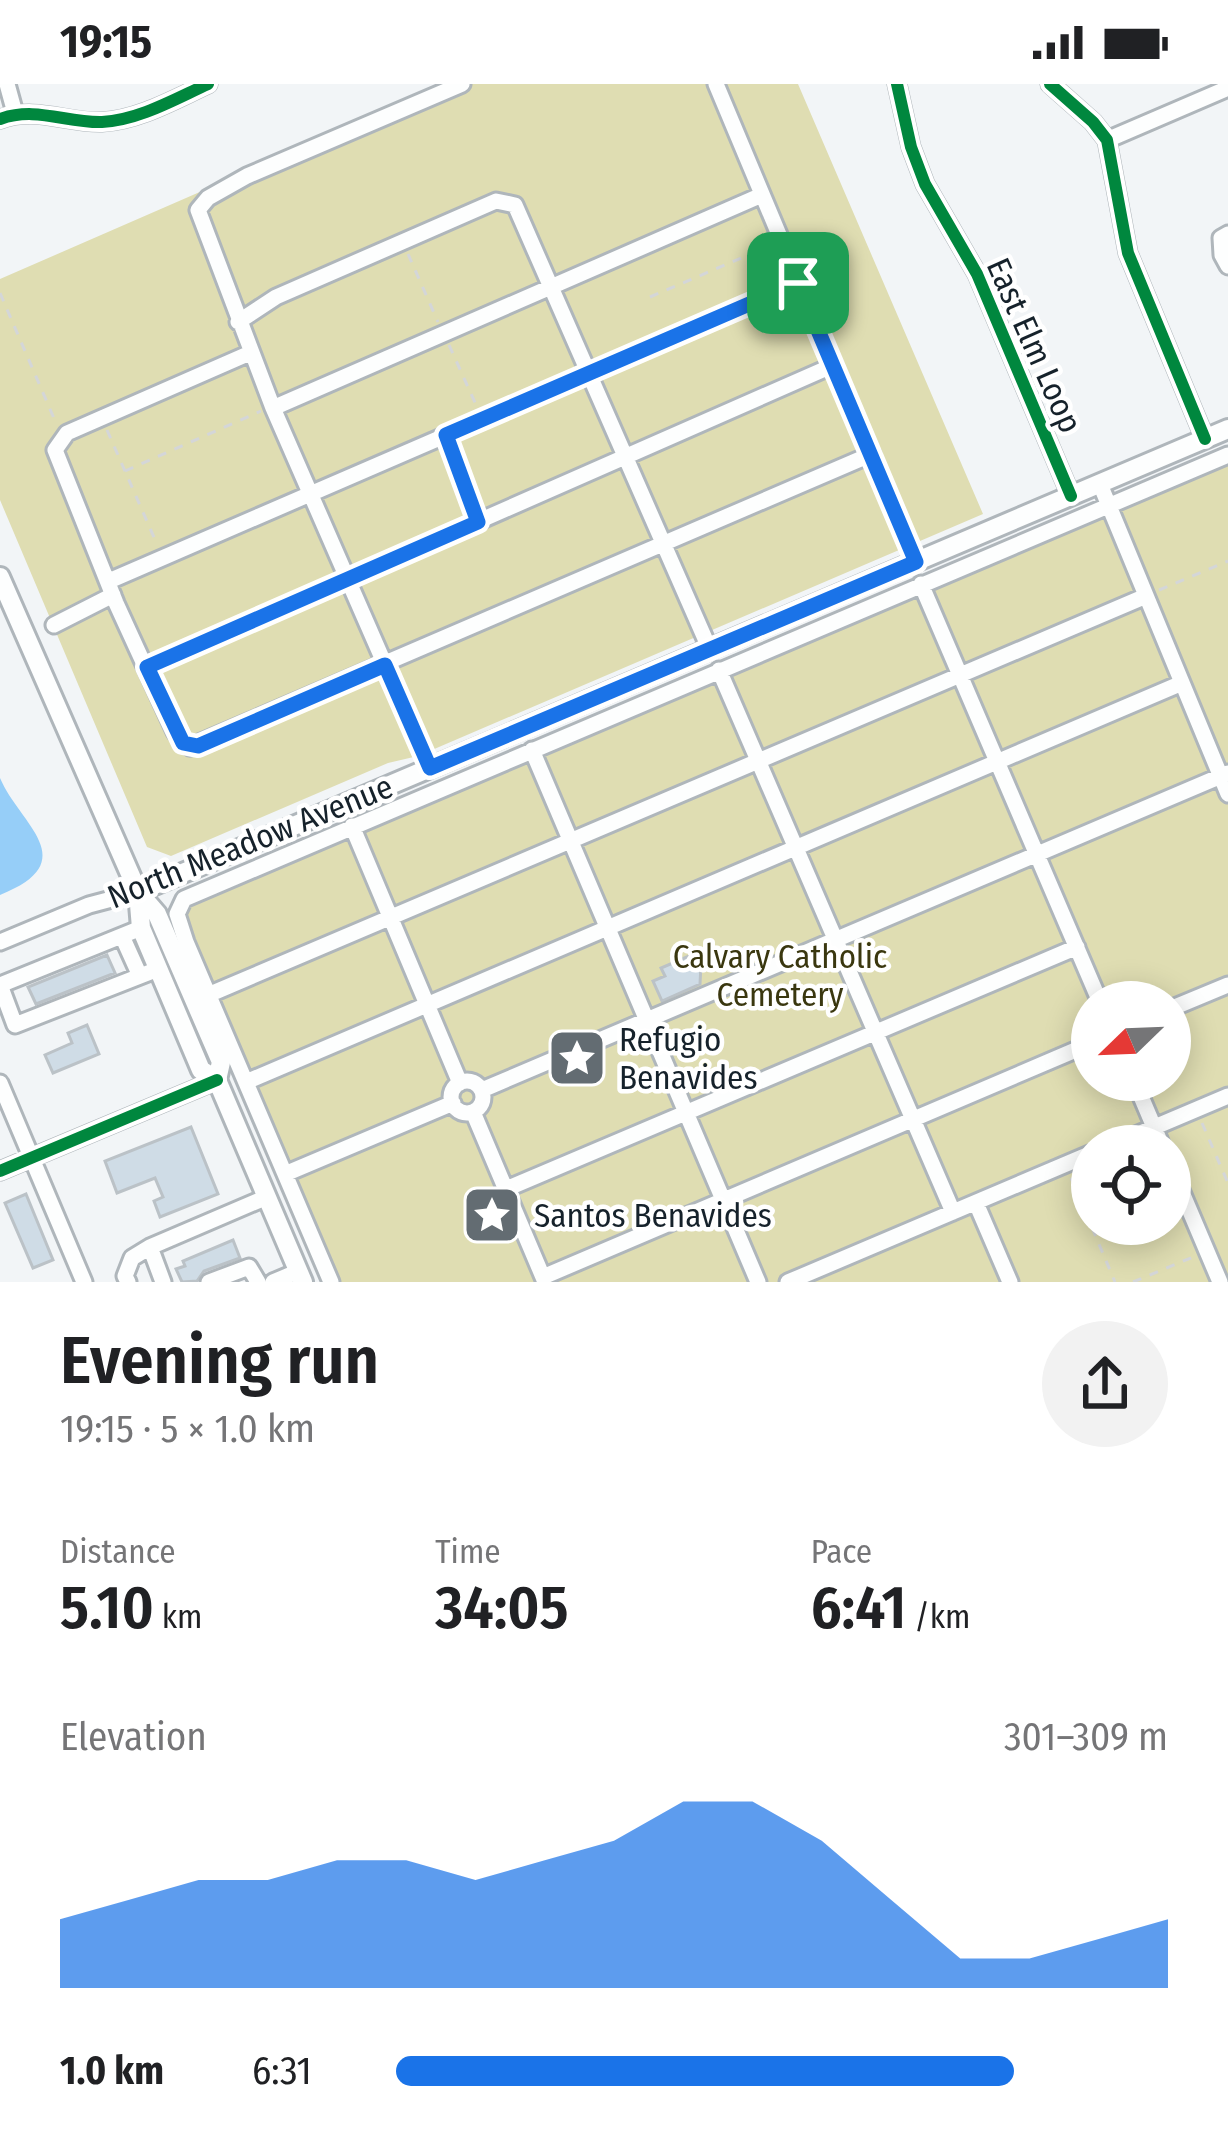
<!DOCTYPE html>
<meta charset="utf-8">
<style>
body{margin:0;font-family:"Fira Sans Condensed",sans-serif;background:#f2f2f2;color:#202124;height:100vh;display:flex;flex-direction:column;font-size:45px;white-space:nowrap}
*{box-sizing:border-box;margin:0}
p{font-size:39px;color:#757577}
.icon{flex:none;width:66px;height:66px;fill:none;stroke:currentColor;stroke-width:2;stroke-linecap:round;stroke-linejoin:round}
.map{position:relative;height:1198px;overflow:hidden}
.sheet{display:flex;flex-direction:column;background:#fff;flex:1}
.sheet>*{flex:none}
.needle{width:78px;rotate:247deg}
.tools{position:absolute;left:1071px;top:897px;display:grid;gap:24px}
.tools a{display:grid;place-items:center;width:120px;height:120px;border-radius:50%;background:#fff;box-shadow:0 6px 30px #0003;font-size:60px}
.pin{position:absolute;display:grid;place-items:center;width:102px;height:102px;color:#fff;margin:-51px;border-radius:24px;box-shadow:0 6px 18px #0006}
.round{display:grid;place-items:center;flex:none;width:126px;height:126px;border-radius:63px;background:#f2f2f2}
.headline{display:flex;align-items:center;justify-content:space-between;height:204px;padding:0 60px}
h1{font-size:66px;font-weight:600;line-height:90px}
.stats{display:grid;grid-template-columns:repeat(3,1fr);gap:18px;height:204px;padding:12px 60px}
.stats div{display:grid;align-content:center}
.stats b{font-size:60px;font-weight:600}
.stats small{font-size:33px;font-weight:400}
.stats p{font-size:33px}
.chart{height:336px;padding:24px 60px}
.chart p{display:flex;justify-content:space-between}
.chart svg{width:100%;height:216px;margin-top:12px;fill:#1a73e8;opacity:.7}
ul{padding:0 60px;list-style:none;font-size:39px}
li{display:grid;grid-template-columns:192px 144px 1fr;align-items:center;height:90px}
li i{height:30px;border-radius:15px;background:#1a73e8}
.status{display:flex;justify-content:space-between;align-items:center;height:84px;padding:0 60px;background:#fff;direction:ltr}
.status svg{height:33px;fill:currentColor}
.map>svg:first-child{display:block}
.green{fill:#dfddb2;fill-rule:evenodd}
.water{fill:#96cef8}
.building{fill:#cfdce6;stroke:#bbc2c7;stroke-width:3}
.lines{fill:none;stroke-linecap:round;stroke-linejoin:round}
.minor-casing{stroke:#afb6bb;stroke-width:21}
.major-casing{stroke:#afb6bb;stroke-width:24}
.path{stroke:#d4d6d8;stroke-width:3;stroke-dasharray:9 9;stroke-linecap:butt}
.minor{stroke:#fdfefe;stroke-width:15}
.major{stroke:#fdfefe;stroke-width:18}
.cycleway-casing{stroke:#fff;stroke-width:20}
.cycleway{stroke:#00873e;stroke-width:12}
.route-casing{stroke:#fff;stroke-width:24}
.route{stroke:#1a73e8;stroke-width:15}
.labels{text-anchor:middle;stroke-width:9;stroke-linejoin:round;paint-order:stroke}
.street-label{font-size:33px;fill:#16222b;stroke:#fff}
.park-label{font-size:33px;fill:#3a370f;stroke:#fff}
.poi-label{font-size:33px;fill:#16222b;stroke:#fff;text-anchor:start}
</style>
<div class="status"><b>19:15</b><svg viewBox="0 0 49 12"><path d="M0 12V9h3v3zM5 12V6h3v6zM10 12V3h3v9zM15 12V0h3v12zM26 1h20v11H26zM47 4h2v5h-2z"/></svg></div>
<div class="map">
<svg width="1228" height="1198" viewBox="0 0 1228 1198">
<rect width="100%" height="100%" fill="#f2f5f7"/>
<!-- green -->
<path class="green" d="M448 0H798L983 430 418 672 388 679 171 772 147 763 0 416V195Z
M1228 365V1198H326L170 833 175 812ZM1092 918H1170V996H1092ZM1092 1062H1170V1140H1092Z"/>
<!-- water -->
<path class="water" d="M0 694C20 741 85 777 0 811Z"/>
<!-- building -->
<path class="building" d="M696 869 701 880 700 900 662 917 653 897 665 892 661 884Z
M107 871 115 889 36 920 28 903Z
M87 941 99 970 53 989 45 971 72 959 68 949Z
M191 1043 218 1110 160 1133 154 1117 163 1113 155 1094 117 1109 105 1077Z
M26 1110 53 1176 33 1184 5 1119Z
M233 1156 240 1174 204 1187 197 1197 182 1198 176 1185 185 1182 183 1177Z"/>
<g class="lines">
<defs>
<path id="minor" d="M7 0 15 29
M716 0 916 478
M897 0 911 63 925 100 977 190 1071 412
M1050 0 1093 38 1107 56 1128 169 1205 355
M0 35C36 22 66 39 102 38 139 36 175 15 208 0
M1107 56 1228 4
M1228 150 1221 154 1222 171 1228 182
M238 238 276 213 496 117 515 121 710 566
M250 269 67 349 55 366 116 519 175 648 190 663 872 370
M273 324 762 111
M446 351 478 438
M1100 400 1228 710
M109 497 798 199
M921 500 1100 918
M54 541 113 511
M147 583 834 281
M719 586 953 1128
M532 666 758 1198
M430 684 273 324 198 126 208 114 247 92 462 0
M352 742 460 999
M122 852 140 892
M0 858 89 821 138 808
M0 901 15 941 158 885
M0 901 141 844
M208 911 1146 512
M1170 925 1228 901
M1134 996 1162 1062
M451 1013a16 16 0 1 1 32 0a16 16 0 1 1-32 0Z
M246 998 1182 599
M0 999 84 1198
M482 1006 1228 689
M473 1028 545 1198
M1110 1062 1228 1012
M1170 1080 1220 1198
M0 1087 217 996
M285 1090 453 1019
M506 1105 1077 863
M976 1119 1010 1198
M150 1163 163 1198
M543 1193 1092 959
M128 1198 125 1192 132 1174 150 1163 267 1113
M209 1198 249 1183 258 1198
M273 1198 299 1187
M331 1198 186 858 177 830 184 815 1228 371
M788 1198 1092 1069"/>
<path id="major" d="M0 493 138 808 157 830 221 978 217 996 303 1198
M138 808 1228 345
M138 808 141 844 201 986 217 996"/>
</defs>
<!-- minor casing -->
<use href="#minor" class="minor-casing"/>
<!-- major casing -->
<use href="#major" class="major-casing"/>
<!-- path -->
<path class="path" d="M408 170 438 238
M0 209 56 339
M650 213 767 163
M449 261 477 323
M107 346 156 458
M125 387 261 327
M1159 506 1228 477
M1202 1039 1228 1099
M1071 1094 1115 1198
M1133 1198 1193 1173"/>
<!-- minor -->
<use href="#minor" class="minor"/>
<!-- major -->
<use href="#major" class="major"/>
<defs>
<path id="cycleway" d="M897 0 911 63 925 100 977 190 1071 412
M1050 0 1093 38 1107 56 1128 169 1205 355
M0 35C36 22 66 39 102 38 139 36 175 15 208 0
M0 1087 217 996"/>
</defs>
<!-- cycleway casing -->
<use href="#cycleway" class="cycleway-casing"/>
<!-- cycleway -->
<use href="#cycleway" class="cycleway"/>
</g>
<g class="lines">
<defs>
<path id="route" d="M798 199 916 478 430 684 385 581 198 662 183 659 147 583 478 438 446 351Z"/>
</defs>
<!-- route casing -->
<use href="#route" class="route-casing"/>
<!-- route -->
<use href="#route" class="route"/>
</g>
<!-- icons -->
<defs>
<symbol id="sight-square" viewBox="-11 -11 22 22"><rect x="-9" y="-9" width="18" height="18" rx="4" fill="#636c72" stroke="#fff"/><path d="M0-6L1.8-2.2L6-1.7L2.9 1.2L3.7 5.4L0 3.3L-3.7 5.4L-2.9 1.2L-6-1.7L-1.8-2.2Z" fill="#fff"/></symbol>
</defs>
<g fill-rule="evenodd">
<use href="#sight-square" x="544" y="941" width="66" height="66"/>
<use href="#sight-square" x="459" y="1098" width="66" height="66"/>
</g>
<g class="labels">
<!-- street labels -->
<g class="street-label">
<text transform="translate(1035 261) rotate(66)" y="12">East Elm Loop</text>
<text transform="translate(250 757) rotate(-22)" y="12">North Meadow Avenue</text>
</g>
<!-- park labels -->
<g class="park-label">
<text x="780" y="884">Calvary Catholic<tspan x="780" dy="38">Cemetery</tspan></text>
</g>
<!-- poi labels -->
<g class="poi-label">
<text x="619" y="967">Refugio<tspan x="619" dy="38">Benavides</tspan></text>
<text x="534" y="1143">Santos Benavides</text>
</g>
</g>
</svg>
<div class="tools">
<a><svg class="needle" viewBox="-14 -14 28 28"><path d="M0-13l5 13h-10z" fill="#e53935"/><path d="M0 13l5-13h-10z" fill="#757577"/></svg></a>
<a><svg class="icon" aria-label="locate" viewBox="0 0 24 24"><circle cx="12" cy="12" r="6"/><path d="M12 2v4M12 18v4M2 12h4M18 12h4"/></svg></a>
</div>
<div class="pin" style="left:798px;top:199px;background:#1e9e55"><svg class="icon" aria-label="arrive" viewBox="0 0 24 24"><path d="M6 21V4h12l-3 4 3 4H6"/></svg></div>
</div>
<section class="sheet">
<div class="headline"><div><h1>Evening run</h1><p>19:15 · 5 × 1.0 km</p></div><a class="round"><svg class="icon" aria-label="share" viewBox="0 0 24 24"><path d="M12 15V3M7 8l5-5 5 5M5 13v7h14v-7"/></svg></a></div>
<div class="stats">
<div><p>Distance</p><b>5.10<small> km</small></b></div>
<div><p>Time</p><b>34:05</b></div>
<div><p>Pace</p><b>6:41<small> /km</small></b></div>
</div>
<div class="chart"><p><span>Elevation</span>301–309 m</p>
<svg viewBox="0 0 160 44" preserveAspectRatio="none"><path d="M0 44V30L10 26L20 22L30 22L40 18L50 18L60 22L70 18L80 14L90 6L100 6L110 14L120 26L130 38L140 38L150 34L160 30V44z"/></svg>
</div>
<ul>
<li><b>1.0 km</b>6:31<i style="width:80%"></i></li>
</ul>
</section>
